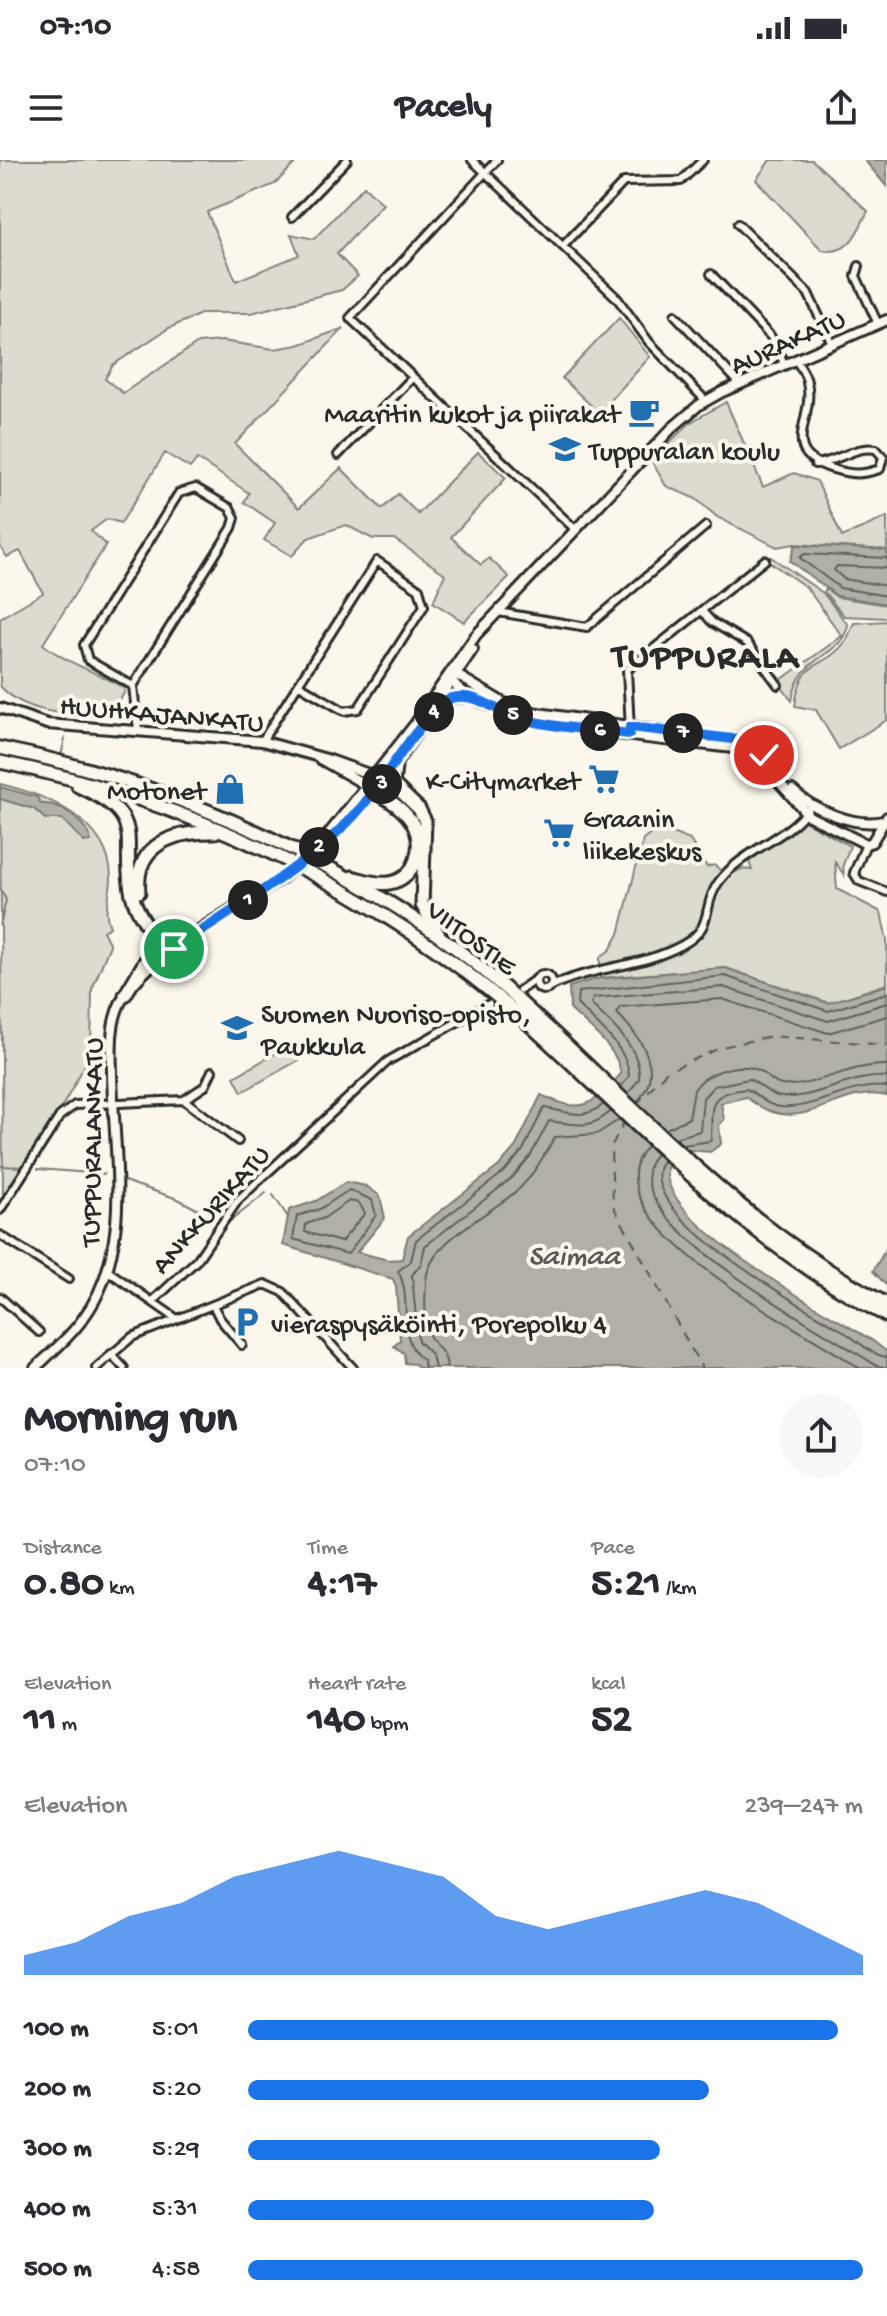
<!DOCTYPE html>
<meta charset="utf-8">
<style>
body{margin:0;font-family:"Gochi Hand",sans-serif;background:#f7f7f7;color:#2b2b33;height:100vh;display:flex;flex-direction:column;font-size:30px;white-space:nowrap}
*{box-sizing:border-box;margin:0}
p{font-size:26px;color:#7c7c81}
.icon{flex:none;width:44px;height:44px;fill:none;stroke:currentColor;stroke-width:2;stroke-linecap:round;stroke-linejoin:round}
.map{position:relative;height:1208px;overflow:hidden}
.panel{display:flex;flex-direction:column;background:#fff;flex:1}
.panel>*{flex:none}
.pin{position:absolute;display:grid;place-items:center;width:68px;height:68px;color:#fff;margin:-34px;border:4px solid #fff;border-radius:50%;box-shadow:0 2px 8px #0007}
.km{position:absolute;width:40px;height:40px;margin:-20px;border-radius:50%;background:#222;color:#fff;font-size:22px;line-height:40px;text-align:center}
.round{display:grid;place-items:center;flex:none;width:84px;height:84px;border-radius:42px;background:#f7f7f7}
.head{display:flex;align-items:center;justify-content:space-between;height:136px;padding:0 24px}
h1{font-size:44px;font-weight:700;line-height:60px}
.metrics{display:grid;grid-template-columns:repeat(3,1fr);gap:12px;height:136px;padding:8px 24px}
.metrics div{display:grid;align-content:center}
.metrics b{font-size:40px;font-weight:700}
.metrics small{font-size:22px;font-weight:400}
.metrics p{font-size:22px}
.chart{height:224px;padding:16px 24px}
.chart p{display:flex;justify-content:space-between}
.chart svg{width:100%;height:144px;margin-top:8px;fill:#1a73e8;opacity:.7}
ul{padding:0 24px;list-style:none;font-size:26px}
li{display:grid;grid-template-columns:128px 96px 1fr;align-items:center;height:60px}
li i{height:20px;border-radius:10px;background:#1a73e8}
.status{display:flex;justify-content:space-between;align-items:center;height:56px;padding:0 40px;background:#fff;direction:ltr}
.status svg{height:22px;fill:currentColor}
header{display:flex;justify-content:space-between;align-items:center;height:104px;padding:0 24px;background:#fff;font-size:36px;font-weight:700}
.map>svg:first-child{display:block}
.green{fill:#dddad0;stroke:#84827e;stroke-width:2}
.water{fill:#b1afa7;stroke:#7b7a75;stroke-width:2}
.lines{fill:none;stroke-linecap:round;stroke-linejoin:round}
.shore{stroke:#61605d;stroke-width:2}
.stream{stroke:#7b7a75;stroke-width:2}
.ferry{stroke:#5a5956;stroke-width:2;stroke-dasharray:10 8;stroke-linecap:butt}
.street-casing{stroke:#2b2b2b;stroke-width:12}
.secondary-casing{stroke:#2b2b2b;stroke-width:14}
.highway-casing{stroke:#2b2b2b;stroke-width:17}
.street{stroke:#fbf7ec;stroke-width:6}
.secondary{stroke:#fbf7ec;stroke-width:8}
.highway{stroke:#fbf7ec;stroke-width:11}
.secondary-bridge-casing{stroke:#2b2b2b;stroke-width:14;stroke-linecap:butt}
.secondary-bridge{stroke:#fbf7ec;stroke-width:8}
.route-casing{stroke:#fff;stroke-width:16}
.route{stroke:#1a73e8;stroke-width:10}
.labels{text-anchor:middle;stroke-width:8;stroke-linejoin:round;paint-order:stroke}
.street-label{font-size:28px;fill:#2b2b2b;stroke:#fbf7ec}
.poi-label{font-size:28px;fill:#2b2b2b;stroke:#fbf7ec;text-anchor:start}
.water-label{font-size:30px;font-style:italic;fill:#5a5956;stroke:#fbf7ec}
.district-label{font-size:36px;font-weight:bold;letter-spacing:2px;fill:#2b2b2b;stroke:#fbf7ec}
</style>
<div class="status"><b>07:10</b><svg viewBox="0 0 49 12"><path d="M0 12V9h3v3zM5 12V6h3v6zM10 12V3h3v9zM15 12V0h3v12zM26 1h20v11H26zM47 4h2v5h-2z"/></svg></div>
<header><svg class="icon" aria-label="menu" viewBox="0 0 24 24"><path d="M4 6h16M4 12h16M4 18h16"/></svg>Pacely<svg class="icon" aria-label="share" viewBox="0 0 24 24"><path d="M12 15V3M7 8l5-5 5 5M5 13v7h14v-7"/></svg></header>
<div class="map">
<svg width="887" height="1208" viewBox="0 0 887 1208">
<rect width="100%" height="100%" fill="#fbf7ec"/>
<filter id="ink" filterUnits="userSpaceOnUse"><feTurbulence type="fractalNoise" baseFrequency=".0125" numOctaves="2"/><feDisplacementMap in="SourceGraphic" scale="16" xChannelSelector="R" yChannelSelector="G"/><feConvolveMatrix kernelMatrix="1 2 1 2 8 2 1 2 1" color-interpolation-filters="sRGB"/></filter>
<g filter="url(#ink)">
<!-- green -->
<path class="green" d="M0 0H298L275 24 207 52 236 121 299 95 291 74 314 79 364 26 383 44 337 94 358 116 342 130 251 153H203L169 168 113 205 105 219 123 233 198 183 222 181 274 189 298 185 344 168 235 284 299 348 341 308 382 349 398 334 418 354 478 292 506 318 451 377 481 405 489 398 509 417 464 462 433 442 445 414 394 379H373L346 365 308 378 292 396 264 380 275 363 244 342 249 333 197 299 190 308 165 293 121 363 107 359 91 371 106 385 43 484C66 503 95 511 122 527L125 531 111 557C72 554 27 556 0 526V458L43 433 20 391 7 397 0 386Z
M770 0H812L868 51C857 72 850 96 822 90L756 20Z
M619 158 650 197 599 253 562 218Z
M726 242 763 327 794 313 817 321 842 377 887 357V390L794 384 777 387 717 357 696 339 666 326 651 300 691 262Z
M771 397 823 433 848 465C840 501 799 492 792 541L778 522 842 476 806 427 768 401Z
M826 429 837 437 887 445V458L844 456 824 432Z
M887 461V560L839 589 816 550 795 546C801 495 823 512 846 481 850 475 850 469 854 463Z
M0 624C47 635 110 661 111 718 111 736 102 749 110 767L103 771 110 785 92 829 91 894 63 945 3 1036Z
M803 660 850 686 843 705 844 715 835 702 837 729 881 752 887 780V824L829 843 726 808 600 818V797L610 790 619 774 643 680 659 668 690 680 707 707 714 705 728 716 741 709 752 710 749 702Z
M290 885 299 900 242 932 234 917Z"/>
<!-- water -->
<path class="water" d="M864 0H887V27L867 3Z
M795 385 887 390V444L837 436 790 401Z
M0 627 37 637 41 644C60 642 87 663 91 681L84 682 62 659H45L34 649 0 639Z
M725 808 828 843 887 825V936C835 923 803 983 746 937L721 943 724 960 719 965 721 984 710 992 689 990 667 1008C659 1064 829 1153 873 1181L887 1192V1208H419L415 1204 405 1203 404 1193 394 1186 400 1180 396 1126 393 1119 283 1085 289 1050 316 1041 346 1022 366 1026 380 1036 385 1058 357 1092 388 1100 402 1099 408 1076 499 1006 516 986 541 935C584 955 590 946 621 914 618 888 588 867 570 849L569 827 595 819Z
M887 1087V1126L873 1111Z"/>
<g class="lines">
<!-- shore -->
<path class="shore" d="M887 398 804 394 800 398 840 428 887 436
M887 408 837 406 834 410 844 419 887 426
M621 927 629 916C628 887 596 864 577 844L578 832 725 816 828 851 887 833
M628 934 639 919C642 888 611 864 591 844L593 838 723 827 828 861 887 843
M637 942C666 911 641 878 617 853L620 847 722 839 828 873 887 856
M666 969 689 958 694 930C704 913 736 902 756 909 765 912 772 924 782 925 816 928 850 903 887 905
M675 978 700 971 703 938 714 926 749 919C761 924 769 936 782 937 818 939 850 914 887 917
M682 985 711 981C713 947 704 933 747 929 758 935 767 946 780 947 817 950 850 922 887 927
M647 986C579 1062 815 1175 859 1208
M656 994C601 1057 836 1176 875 1205L887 1208
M664 1000C624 1049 808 1149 840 1169 853 1177 872 1196 887 1197
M349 1030 372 1040 376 1055 348 1094 293 1079 297 1056 320 1049Z
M349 1041 359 1043 365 1053 341 1082 305 1072 306 1064 324 1058Z
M425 1208 423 1200C395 1180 414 1140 398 1111L411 1101 416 1080 505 1011 523 990 544 948C567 951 582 962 604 944
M435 1208 432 1195 418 1181 412 1115 421 1104 425 1086 512 1018 531 995 549 961C573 964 590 971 611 951
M447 1208C446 1191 437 1189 430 1177 424 1165 425 1134 426 1121 429 1079 491 1055 520 1028 535 1013 544 995 555 977L597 974 620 959"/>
<!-- stream -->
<path class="stream" d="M61 596 65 578
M0 728 6 740 0 766
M0 1006 23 1007
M38 1009 104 1014
M121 1020 178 1039 204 1053
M273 1035 288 1057
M210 1059 217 1062
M228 1063 266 1033"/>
<!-- ferry -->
<path class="ferry" d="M636 945 666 912 722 887 772 876 887 885
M625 960 611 987 613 1046 702 1208"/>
<defs>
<path id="street" d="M472 0 617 138 649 182 706 241
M497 0 350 158 576 370
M292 57 347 0
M738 64 808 133 832 184
M563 86 624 22 681 21 703 0
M859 106 856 116 878 164
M711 114 771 177 785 205
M675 155 740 224
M796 200C800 207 806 214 807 222 816 260 776 292 833 309 853 315 861 315 880 309L883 297 876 289C854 285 837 303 815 304
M338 295 413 217
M702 451 712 462 747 483 778 525
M498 452 587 467 706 366
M133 526 88 500 84 485 179 333 196 328 230 348 235 358 232 368 133 526 138 570
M630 570 627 510 765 400
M262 581 377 401 419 429 424 446 358 549 344 551 299 525
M866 684 854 713 859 721 887 732
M536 822a8 8 0 1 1 16 0a8 8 0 1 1-16 0Z
M550 827C591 806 642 808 684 784 715 766 701 748 718 723 740 691 786 680 808 649
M520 830 536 819
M184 940 205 926 212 911
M0 1050 60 956 75 945 184 940 238 981
M0 1075 69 1119
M108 1111 177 1159
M0 1137 39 1172
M154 1140 197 1100 238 1040 388 901 489 844
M213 1145 220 1159 242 1185
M111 1194 124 1208
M96 1208 132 1177 265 1124 283 1132 353 1208"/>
<path id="secondary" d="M449 515C470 569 684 580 739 589L764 605 809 656 866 684 872 682 887 657
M449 515H457L502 542 531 552 749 583 781 616
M0 548 47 564 262 581 330 600 366 613 381 626
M439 548 451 538 469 537
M320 599 371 628
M792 630C812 649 855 668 883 661
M335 673 381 626 473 489
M319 686 415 564 476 475 672 268 699 245 722 232 887 160
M35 1208C51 1193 69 1178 82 1160 135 1091 113 992 112 912 111 887 110 856 125 835 158 788 233 750 281 719"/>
<path id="highway" d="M0 588C175 623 373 711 507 830 630 940 738 1067 887 1144
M0 602C196 642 382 732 531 866 647 971 746 1083 887 1156
M395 607 393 624 419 649 425 661 422 745 439 775
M78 626C151 658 119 678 132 735 138 757 155 776 168 794
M352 717C364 720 376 725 389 723 416 719 425 686 413 664 405 649 389 640 375 631
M139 732C134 683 176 671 215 672
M125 835 149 795V774"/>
</defs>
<!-- street casing -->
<use href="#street" class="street-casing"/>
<!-- secondary casing -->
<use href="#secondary" class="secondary-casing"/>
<!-- highway casing -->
<use href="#highway" class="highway-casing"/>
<!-- street -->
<use href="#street" class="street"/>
<!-- secondary -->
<use href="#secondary" class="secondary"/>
<!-- highway -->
<use href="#highway" class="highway"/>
<defs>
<path id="secondary-bridge" d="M281 719 317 689"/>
</defs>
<!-- secondary-bridge casing -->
<use href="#secondary-bridge" class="secondary-bridge-casing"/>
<!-- secondary-bridge -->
<use href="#secondary-bridge" class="secondary-bridge"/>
</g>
</g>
<g class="lines" filter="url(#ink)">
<defs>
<path id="route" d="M174 789C233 750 295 713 346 664 385 626 409 568 451 538 474 532 490 547 510 555 548 568 589 569 629 574L630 567 733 579 749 583 764 595"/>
</defs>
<!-- route casing -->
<use href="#route" class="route-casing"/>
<!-- route -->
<use href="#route" class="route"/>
</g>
<!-- icons -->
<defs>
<symbol id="cafe-bare" viewBox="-9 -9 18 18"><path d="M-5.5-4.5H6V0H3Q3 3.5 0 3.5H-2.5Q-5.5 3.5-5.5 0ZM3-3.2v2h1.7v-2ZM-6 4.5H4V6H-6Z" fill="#1f6fb2" stroke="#fbf7ec" stroke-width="2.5" paint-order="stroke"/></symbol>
<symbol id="school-bare" viewBox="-9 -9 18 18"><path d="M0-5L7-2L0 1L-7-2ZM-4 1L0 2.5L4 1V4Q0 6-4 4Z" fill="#1f6fb2" stroke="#fbf7ec" stroke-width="2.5" paint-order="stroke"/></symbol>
<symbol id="supermarket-bare" viewBox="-9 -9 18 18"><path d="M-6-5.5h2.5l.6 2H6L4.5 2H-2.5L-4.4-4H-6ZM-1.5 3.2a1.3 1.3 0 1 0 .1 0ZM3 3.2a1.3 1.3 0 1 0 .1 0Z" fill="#1f6fb2" stroke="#fbf7ec" stroke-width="2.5" paint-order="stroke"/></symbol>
<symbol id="shop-bare" viewBox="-9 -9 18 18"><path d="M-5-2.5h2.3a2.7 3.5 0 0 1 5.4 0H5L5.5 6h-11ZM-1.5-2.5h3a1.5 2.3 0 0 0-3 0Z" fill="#1f6fb2" stroke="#fbf7ec" stroke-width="2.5" paint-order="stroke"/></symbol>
<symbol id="parking-bare" viewBox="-9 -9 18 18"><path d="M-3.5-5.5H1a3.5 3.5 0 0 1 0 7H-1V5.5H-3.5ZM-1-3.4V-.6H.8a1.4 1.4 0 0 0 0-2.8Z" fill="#1f6fb2" stroke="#fbf7ec" stroke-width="2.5" paint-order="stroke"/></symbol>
</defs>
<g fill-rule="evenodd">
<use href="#cafe-bare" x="622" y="230" width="44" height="44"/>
<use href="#school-bare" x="543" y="267" width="44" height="44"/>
<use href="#supermarket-bare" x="582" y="597" width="44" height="44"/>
<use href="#shop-bare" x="208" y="607" width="44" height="44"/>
<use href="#supermarket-bare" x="537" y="651" width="44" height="44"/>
<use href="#school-bare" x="215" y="846" width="44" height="44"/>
<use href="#parking-bare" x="225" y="1140" width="44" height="44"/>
</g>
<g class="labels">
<!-- street labels -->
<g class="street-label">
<text transform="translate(787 180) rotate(-24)" y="10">AURAKATU</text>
<text transform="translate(162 552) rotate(5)" y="10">HUUHKAJANKATU</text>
<text transform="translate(473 776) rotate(37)" y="10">VIITOSTIE</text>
<text transform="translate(90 982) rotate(-89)" y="10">TUPPURALANKATU</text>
<text transform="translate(209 1048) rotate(-48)" y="10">ANKKURIKATU</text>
</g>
<!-- poi labels -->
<g class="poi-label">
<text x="620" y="262" text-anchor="end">Maaritin kukot ja piirakat</text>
<text x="589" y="299">Tuppuralan koulu</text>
<text x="580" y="629" text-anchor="end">K-Citymarket</text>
<text x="206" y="639" text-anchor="end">Motonet</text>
<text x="583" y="667">Graanin<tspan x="583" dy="32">liikekeskus</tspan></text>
<text x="261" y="862">Suomen Nuoriso-opisto,<tspan x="261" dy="32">Paukkula</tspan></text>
<text x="271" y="1172">vieraspysäköinti, Porepolku 4</text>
</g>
<!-- water labels -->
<g class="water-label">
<text x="574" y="1104">Saimaa</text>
</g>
<!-- district labels -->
<g class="district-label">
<text x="706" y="506">TUPPURALA</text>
</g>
</g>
</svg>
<div class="pin" style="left:174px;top:789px;background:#1e9e55"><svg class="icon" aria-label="arrive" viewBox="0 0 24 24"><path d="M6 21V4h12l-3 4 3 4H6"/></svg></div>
<div class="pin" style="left:764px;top:595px;background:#d93025"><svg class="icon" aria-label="check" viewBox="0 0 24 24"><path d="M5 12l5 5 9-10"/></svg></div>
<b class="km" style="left:248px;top:740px">1</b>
<b class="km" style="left:319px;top:687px">2</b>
<b class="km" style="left:382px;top:624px">3</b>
<b class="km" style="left:434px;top:552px">4</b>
<b class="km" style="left:513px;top:555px">5</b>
<b class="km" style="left:600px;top:571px">6</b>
<b class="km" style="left:683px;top:573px">7</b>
</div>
<section class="panel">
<div class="head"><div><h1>Morning run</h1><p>07:10</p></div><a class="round"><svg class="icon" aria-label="share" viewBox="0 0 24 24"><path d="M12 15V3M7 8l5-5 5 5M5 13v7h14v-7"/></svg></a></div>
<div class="metrics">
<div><p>Distance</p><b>0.80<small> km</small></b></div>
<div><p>Time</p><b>4:17</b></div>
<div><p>Pace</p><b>5:21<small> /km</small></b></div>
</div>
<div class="metrics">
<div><p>Elevation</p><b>11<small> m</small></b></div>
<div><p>Heart rate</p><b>140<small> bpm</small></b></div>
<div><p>kcal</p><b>52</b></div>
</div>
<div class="chart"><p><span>Elevation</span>239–247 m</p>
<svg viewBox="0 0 160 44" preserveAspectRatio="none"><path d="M0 44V38L10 34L20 26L30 22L40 14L50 10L60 6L70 10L80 14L90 26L100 30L110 26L120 22L130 18L140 22L150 30L160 38V44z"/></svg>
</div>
<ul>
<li><b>100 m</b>5:01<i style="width:96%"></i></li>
<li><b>200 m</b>5:20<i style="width:75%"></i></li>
<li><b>300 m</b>5:29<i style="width:67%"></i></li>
<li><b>400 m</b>5:31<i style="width:66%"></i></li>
<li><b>500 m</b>4:58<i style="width:100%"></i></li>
</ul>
</section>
